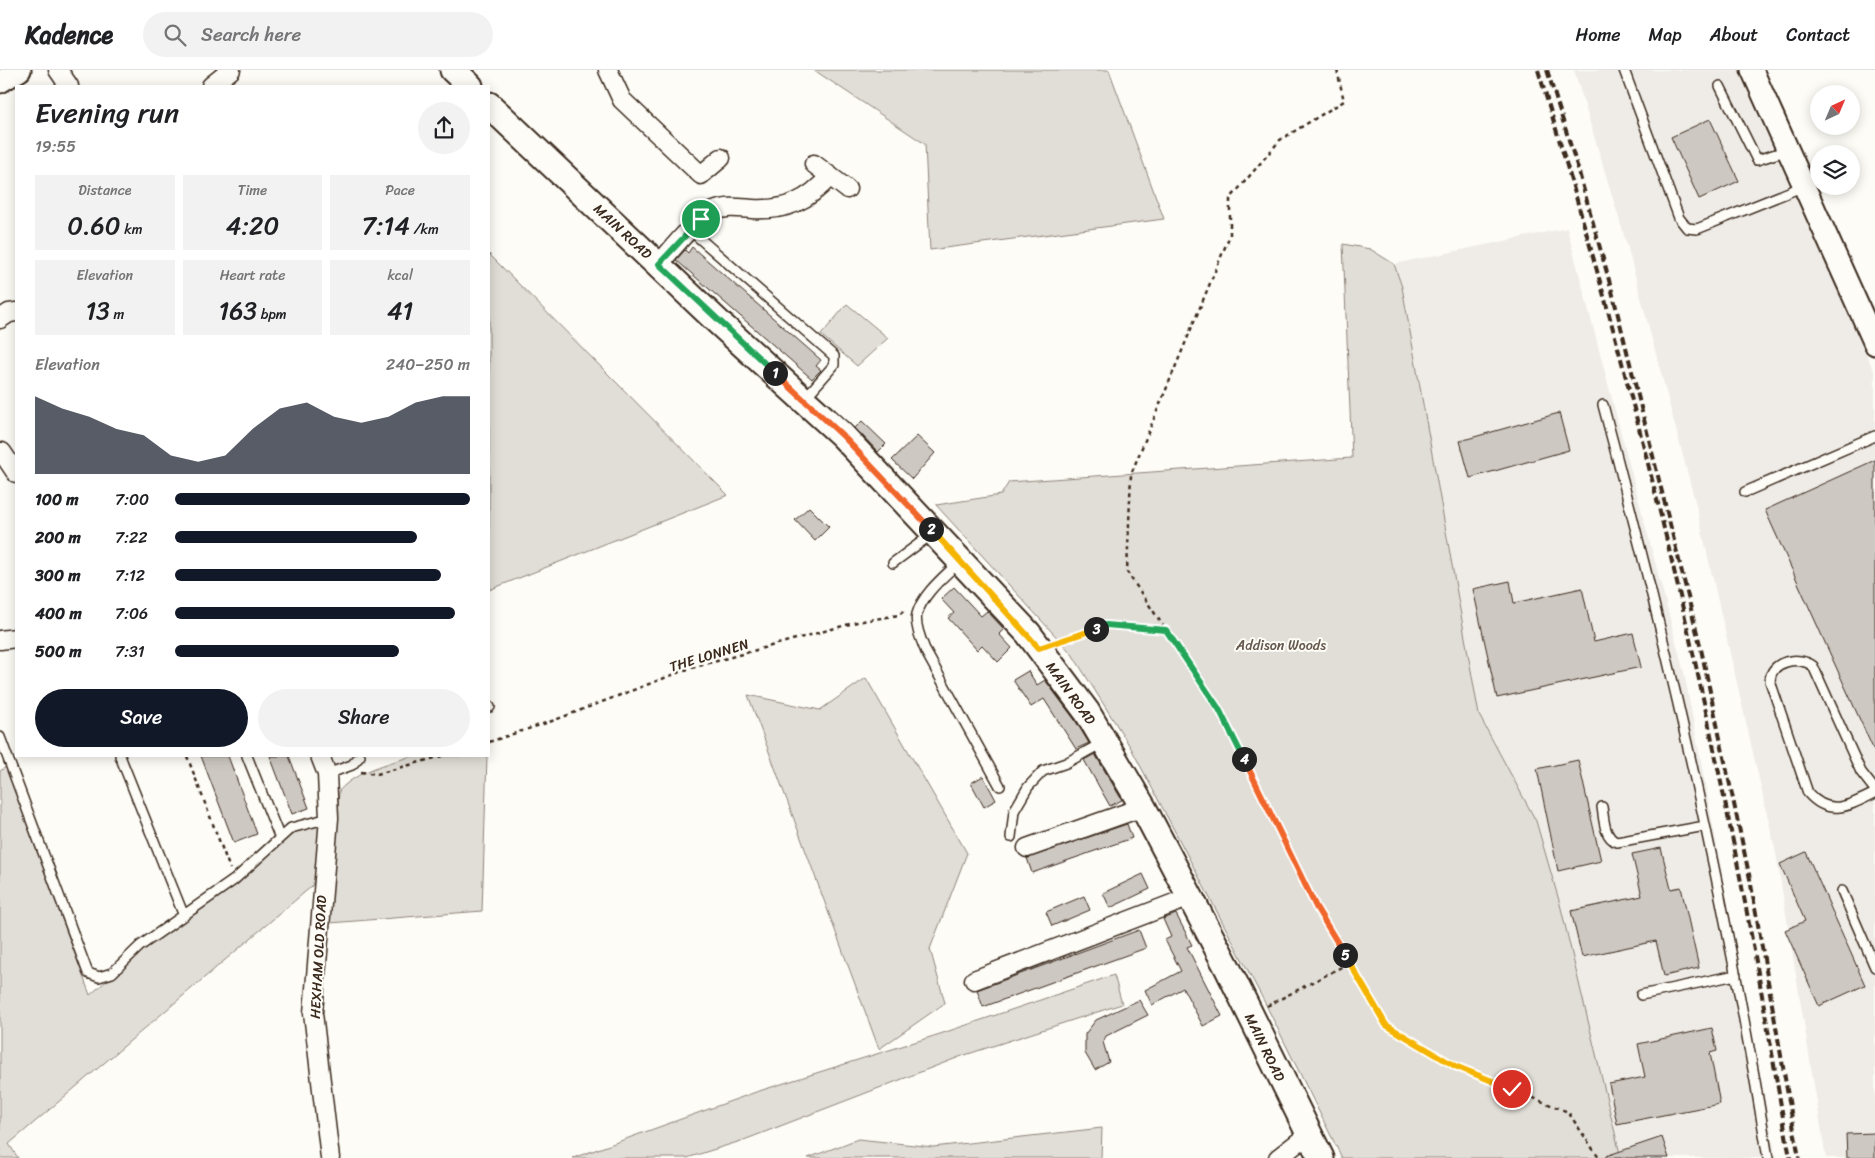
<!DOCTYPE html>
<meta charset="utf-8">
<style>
body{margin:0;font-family:Sriracha,sans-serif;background:#f2f2f2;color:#202124;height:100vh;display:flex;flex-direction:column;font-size:19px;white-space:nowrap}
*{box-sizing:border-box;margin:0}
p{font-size:16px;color:#757577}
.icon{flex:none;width:28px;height:28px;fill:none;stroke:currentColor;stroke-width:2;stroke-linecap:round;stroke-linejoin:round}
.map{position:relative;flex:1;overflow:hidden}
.sheet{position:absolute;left:15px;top:15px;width:475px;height:672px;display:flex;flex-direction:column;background:#fff;border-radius:0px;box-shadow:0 2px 12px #0003}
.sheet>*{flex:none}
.needle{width:32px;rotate:44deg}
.fabs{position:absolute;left:1810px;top:15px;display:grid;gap:10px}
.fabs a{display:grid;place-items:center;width:50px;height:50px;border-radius:50%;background:#fff;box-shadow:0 2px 12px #0003;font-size:25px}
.pin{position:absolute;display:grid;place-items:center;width:42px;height:42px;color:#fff;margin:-21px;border:2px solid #fff;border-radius:50%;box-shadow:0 1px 5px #0007}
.km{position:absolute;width:25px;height:25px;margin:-12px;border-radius:50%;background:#222;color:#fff;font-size:14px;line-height:25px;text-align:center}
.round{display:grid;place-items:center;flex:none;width:52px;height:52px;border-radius:26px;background:#f2f2f2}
.summary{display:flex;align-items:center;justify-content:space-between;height:85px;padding:0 20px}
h1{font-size:28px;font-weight:600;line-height:38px}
.figures{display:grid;grid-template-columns:repeat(3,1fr);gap:8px;height:85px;padding:5px 20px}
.figures div{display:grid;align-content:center;border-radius:0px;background:#f2f2f2;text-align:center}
.figures b{font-size:25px;font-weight:600}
.figures small{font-size:14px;font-weight:400}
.figures p{font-size:14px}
.chart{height:140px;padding:10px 20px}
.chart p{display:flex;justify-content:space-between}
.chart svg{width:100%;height:90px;margin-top:5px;fill:#111827;opacity:.7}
.button{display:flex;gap:10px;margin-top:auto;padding:10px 20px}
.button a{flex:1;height:58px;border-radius:30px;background:#111827;color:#fff;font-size:20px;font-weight:600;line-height:58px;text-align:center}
.button a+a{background:#f2f2f2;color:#202124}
ul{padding:0 20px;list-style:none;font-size:16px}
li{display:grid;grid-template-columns:80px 60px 1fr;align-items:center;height:38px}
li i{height:12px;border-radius:6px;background:#111827}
header{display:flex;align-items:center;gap:30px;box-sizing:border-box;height:70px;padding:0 25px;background:#fff;border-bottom:1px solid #e0e0e0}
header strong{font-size:24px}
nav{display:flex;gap:28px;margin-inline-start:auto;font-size:18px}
.search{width:350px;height:45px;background:#f2f2f2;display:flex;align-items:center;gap:12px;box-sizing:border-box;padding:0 18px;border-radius:28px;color:#757577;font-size:19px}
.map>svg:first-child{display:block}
.built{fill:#efece7}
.green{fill:#e1ded7;stroke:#8e847a}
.building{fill:#cdc8c2;stroke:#3b2a1e}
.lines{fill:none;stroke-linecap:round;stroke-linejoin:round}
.service-casing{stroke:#3b2a1e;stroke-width:12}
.minor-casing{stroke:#3b2a1e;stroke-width:21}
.tertiary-casing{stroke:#3b2a1e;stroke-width:25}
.secondary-casing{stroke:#3b2a1e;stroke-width:29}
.path{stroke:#3b2a1e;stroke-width:2.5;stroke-dasharray:4 4;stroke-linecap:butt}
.service{stroke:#fdfcf7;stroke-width:9}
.minor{stroke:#fdfcf7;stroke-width:18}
.tertiary{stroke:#fdfcf7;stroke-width:21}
.secondary{stroke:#fdfcf7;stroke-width:25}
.rail{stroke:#3b2a1e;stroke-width:4;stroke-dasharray:8 4;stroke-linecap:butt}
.split-1-casing{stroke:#fff;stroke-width:10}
.split-2-casing{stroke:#fff;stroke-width:10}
.split-3-casing{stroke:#fff;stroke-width:10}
.split-4-casing{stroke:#fff;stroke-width:10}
.split-5-casing{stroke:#fff;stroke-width:10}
.split-6-casing{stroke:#fff;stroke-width:10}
.split-1{stroke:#22a559;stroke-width:6}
.split-2{stroke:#f0652b;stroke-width:6}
.split-3{stroke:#f5b400;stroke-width:6}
.split-4{stroke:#22a559;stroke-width:6}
.split-5{stroke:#f0652b;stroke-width:6}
.split-6{stroke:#f5b400;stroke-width:6}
.labels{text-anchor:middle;stroke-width:4;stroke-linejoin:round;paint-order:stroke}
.street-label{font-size:14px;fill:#3b2a1e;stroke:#fdfcf7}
.park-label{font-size:14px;fill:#64574c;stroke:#fdfcf7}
</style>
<header>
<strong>Kadence</strong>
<div class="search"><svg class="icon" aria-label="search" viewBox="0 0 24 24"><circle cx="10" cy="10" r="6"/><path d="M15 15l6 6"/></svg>Search here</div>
<nav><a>Home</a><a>Map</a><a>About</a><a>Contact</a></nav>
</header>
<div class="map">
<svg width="1875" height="1088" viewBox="0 0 1875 1088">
<rect width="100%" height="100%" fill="#fdfcf7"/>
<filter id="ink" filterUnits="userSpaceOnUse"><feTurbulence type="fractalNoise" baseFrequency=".02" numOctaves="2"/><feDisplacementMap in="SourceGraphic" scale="10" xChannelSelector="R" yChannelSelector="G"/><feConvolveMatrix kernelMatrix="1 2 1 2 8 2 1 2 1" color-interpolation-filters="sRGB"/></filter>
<g filter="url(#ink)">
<!-- built -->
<path class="built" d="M1574 0H1739L1875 303V1088H1826L1776 783 1696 435 1627 175Z
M1567 158 1684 602 1776 1088H1621L1560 834 1536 751 1479 645 1402 217 1394 194Z"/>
<!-- green -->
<path class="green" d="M814 0H1109L1164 149 930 180 925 74Z
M1343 174 1370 179 1394 194 1402 217 1479 645 1536 751 1560 834 1621 1088H1342L1265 933 1131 678 1072 584 936 435 1001 425 1009 412 1352 388Z
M489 184 728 425 489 520Z
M847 234 888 268 857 296 821 265Z
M866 608 967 783 930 879 945 933 879 979 748 625 820 640Z
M412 686H487L482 841 330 853 339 721C356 701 387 694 412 686Z
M6 697 90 925 142 880 236 811 292 760 326 750 322 783 312 816 9 1074 18 1088H0V701Z
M1114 905 1122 934 962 986 744 1070 687 1088H573L756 1022 940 964Z
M1102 1058 1101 1088H808L858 1069 933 1077Z"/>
<!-- building -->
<path class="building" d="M1710 49 1739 111 1699 129 1671 67Z
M692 177 821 290 816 296 821 300 812 309 676 190 685 180 688 183Z
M1559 343 1569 380 1470 408 1460 371Z
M862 351 886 374 878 382 855 358Z
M917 366 935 383 912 409 892 390Z
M1875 390V683L1765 440Z
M809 437 829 457 815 471 795 450Z
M1510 511 1514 533 1582 518 1594 572 1633 563 1641 597 1497 628 1473 519Z
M954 517 981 546 987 541 1004 559 999 564 1012 578 998 592 982 575 977 580 948 548 954 543 941 529Z
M1028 601 1037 615 1045 610 1075 650 1089 673 1076 679 1044 629 1031 637 1013 610Z
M1095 684 1122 730 1110 736 1084 690Z
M201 686H228L257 764 234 773Z
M270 686H289L309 738 292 744Z
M1578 690 1601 791 1558 801 1537 699Z
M983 706 996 730 984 737 971 713Z
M1127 754 1132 768 1032 803 1027 788Z
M1661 778 1671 819 1681 817 1699 898 1664 906 1656 871 1582 887 1571 841 1642 826 1632 784Z
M1806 782 1865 915 1819 936 1785 860 1805 851 1780 794Z
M1143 804 1150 819 1110 838 1103 823Z
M1084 826 1090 840 1052 856 1046 842Z
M1176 844 1192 875 1187 877 1222 946 1203 956 1183 918 1152 935 1145 920 1181 901 1165 870 1171 867 1163 849Z
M1139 860 1146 878 983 937 977 920Z
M1139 930 1148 945 1106 966 1103 972 1109 992 1095 1000 1085 983V964L1096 950Z
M1712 958 1717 981 1710 983 1720 1034 1617 1054 1609 1014 1645 1007 1638 974Z
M1875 1063V1088H1847L1846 1064Z
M1662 1067 1669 1088H1606V1086Z"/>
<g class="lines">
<defs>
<path id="service" d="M1624 0 1679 148 1687 158 1697 159 1804 116
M1720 16 1757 90 1788 80
M690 160 834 286V295L805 328
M1603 335C1670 584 1727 834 1768 1088
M1745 422 1875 366
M959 492C944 507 923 523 917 544 914 555 922 572 926 582L1000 716
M893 493 932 464
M489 636 490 637
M0 667 88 903 99 907 112 903 140 876 234 810 291 758 329 748
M120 686 184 846
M247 686 279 766
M327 704 352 695 360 686
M1875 720 1861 702 1813 596C1799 585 1770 591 1770 611L1808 723C1830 748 1850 735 1875 723
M1602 737C1604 749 1604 768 1617 772L1705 756
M1011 767 1014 741 1028 717 1043 701 1066 693 1102 673
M1842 821 1875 897
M1641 925 1736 905"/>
<path id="minor" d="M58 0 69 16
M608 0 622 30 701 105 721 88
M211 16 231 0
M814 94 847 119
M659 194C675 176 692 152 714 141 727 136 739 138 752 139 786 141 808 131 830 106
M0 249 9 243 16 242
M2 382 16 403
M0 570 16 568
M320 686 327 704 329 748 313 943 330 1088
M1027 778 1143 737
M974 910 1190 827
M1278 1088 1309 1064"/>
<path id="tertiary" d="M1752 0 1875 274
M0 12 20 0"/>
<path id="secondary" d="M453 0 470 16
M489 35 718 252 842 365 1028 563 1087 642 1143 737 1228 899 1321 1088"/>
</defs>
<!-- service casing -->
<use href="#service" class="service-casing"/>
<!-- minor casing -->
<use href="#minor" class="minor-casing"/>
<!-- tertiary casing -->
<use href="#tertiary" class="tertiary-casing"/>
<!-- secondary casing -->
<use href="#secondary" class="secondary-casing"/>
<!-- path -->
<path class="path" d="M1337 0 1344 31 1280 70 1230 129V165L1131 404 1127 502 1219 639 1316 837 1385 955 1455 996 1568 1042 1599 1088
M1060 571 1106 555 1166 560
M489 672 555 650 688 599 857 552 899 545 906 539
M187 686 230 799
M361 702 377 704 442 686
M1267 936 1349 893"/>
<!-- service -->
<use href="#service" class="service"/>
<!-- minor -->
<use href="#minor" class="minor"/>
<!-- tertiary -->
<use href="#tertiary" class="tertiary"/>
<!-- secondary -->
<use href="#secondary" class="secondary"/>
<!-- rail -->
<path class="rail" d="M1538 0C1620 265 1688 539 1741 812 1759 903 1774 996 1790 1088
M1547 0 1578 99 1612 221 1701 579 1750 809 1799 1088"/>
</g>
</g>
<g class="lines" filter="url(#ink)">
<defs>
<path id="split-1" d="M701 149 659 194 775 303"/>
<path id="split-2" d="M775 303 842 365 931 459"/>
<path id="split-3" d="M931 459 1039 578 1096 559"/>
<path id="split-4" d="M1096 559 1106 555 1166 560 1219 639 1244 689"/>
<path id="split-5" d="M1244 689 1316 837 1345 885"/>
<path id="split-6" d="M1345 885 1386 955 1455 996 1512 1019"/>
</defs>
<!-- split-1 casing -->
<use href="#split-1" class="split-1-casing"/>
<!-- split-2 casing -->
<use href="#split-2" class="split-2-casing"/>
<!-- split-3 casing -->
<use href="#split-3" class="split-3-casing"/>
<!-- split-4 casing -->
<use href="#split-4" class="split-4-casing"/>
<!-- split-5 casing -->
<use href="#split-5" class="split-5-casing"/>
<!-- split-6 casing -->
<use href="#split-6" class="split-6-casing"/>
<!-- split-1 -->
<use href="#split-1" class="split-1"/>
<!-- split-2 -->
<use href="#split-2" class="split-2"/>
<!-- split-3 -->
<use href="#split-3" class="split-3"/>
<!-- split-4 -->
<use href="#split-4" class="split-4"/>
<!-- split-5 -->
<use href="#split-5" class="split-5"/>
<!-- split-6 -->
<use href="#split-6" class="split-6"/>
</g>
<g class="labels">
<!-- street labels -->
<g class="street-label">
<text transform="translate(623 161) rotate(43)" y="5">MAIN ROAD</text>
<text transform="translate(709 585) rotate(-17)" y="5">THE LONNEN</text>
<text transform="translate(1071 623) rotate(54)" y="5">MAIN ROAD</text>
<text transform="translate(318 887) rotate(-87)" y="5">HEXHAM OLD ROAD</text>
<text transform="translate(1265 977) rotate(64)" y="5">MAIN ROAD</text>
</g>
<!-- park labels -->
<g class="park-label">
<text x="1281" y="580">Addison Woods</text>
</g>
</g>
</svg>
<div class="fabs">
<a><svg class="needle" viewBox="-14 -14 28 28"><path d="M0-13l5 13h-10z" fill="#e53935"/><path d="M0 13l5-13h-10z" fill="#757577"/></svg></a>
<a><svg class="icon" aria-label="layers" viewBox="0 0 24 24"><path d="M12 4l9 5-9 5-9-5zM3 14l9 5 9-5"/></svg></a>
</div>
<div class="pin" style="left:701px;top:149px;background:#1e9e55"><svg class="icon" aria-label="arrive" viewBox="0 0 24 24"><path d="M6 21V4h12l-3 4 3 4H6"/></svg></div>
<div class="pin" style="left:1512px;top:1019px;background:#d93025"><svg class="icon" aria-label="check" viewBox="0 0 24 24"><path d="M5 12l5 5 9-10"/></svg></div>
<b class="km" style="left:775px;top:303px">1</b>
<b class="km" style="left:931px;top:459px">2</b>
<b class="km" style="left:1096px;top:559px">3</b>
<b class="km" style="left:1244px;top:689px">4</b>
<b class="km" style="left:1345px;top:885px">5</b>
<section class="sheet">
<div class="summary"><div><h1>Evening run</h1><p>19:55</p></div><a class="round"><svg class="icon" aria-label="share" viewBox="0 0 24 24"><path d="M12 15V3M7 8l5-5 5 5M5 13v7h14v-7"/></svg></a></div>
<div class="figures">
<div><p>Distance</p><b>0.60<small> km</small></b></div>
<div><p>Time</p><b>4:20</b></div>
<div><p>Pace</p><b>7:14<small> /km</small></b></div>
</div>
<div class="figures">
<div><p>Elevation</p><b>13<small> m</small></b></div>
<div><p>Heart rate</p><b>163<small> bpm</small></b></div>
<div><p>kcal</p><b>41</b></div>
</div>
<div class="chart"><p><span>Elevation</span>240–250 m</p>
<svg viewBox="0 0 160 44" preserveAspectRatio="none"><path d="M0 44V6L10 12L20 16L30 22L40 25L50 35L60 38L70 35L80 22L90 12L100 9L110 16L120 19L130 16L140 9L150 6L160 6V44z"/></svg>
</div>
<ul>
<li><b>100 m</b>7:00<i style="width:100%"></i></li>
<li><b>200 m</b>7:22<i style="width:82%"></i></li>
<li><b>300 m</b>7:12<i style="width:90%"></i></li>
<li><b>400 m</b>7:06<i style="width:95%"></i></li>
<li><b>500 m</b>7:31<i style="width:76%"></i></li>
</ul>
<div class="button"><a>Save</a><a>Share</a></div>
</section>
</div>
